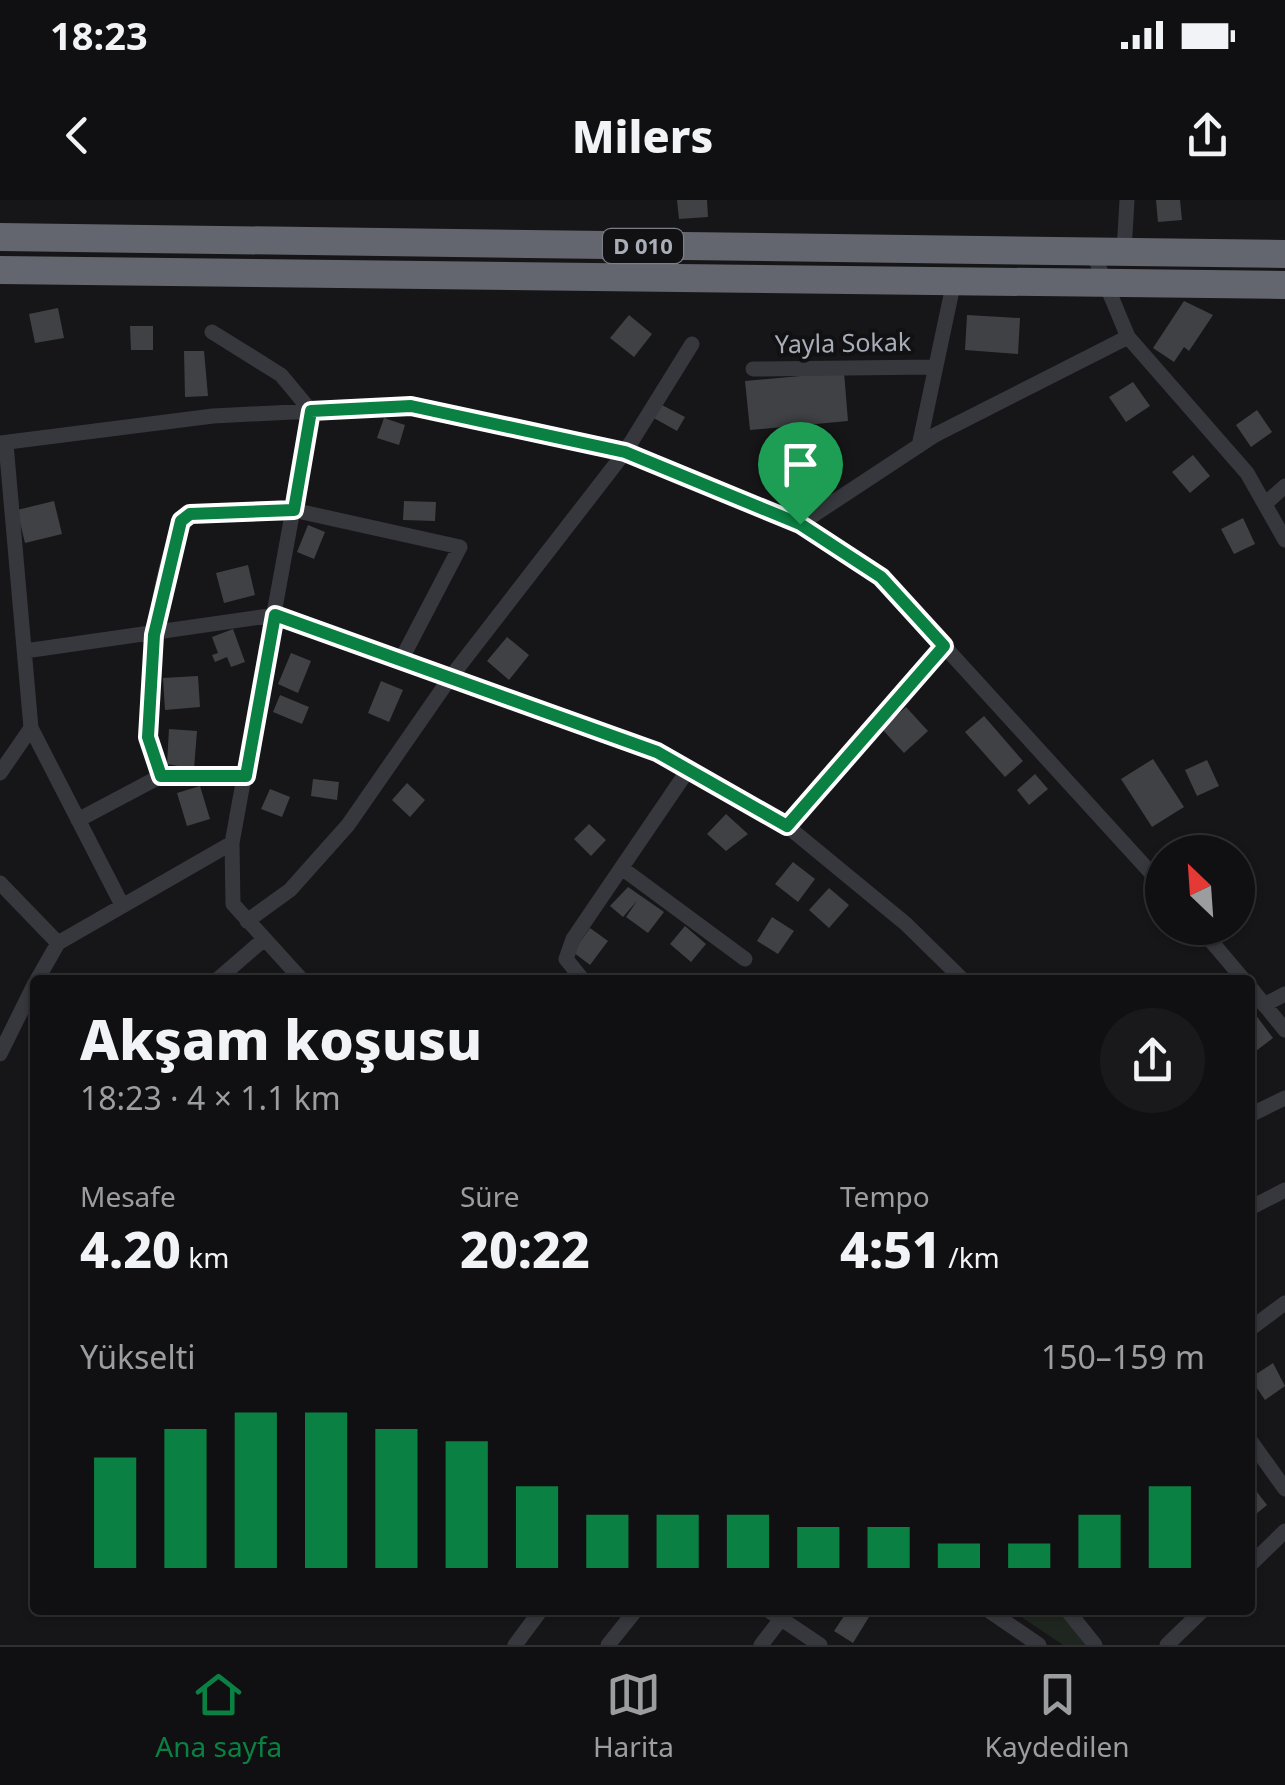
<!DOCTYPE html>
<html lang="tr">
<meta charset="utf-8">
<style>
body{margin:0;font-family:"Noto Sans",sans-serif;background:#19191b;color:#f1f3f6;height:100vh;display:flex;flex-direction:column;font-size:38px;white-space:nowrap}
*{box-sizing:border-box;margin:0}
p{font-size:32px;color:#9c9d9f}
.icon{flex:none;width:55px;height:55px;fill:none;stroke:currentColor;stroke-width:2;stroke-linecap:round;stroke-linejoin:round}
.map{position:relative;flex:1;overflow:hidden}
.side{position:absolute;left:30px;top:775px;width:1225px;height:640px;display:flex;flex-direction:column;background:#101012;border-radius:10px;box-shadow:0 2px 8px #0004,0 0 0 2px #303032}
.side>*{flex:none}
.needle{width:65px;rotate:335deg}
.buttons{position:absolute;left:1145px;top:635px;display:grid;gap:20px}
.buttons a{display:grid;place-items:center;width:110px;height:110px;border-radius:50%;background:#101012;box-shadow:0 2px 8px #0004,0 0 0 2px #303032;font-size:50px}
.pin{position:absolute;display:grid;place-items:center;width:85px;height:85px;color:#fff;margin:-102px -42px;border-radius:50% 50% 50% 0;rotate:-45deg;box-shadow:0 0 10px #0007}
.pin .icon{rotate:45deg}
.round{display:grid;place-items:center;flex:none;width:105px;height:105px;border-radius:52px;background:#19191b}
.head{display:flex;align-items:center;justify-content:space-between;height:170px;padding:0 50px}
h1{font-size:55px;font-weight:800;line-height:75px}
.figures{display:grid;grid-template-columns:repeat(3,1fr);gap:15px;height:170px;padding:10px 50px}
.figures div{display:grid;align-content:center}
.figures b{font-size:50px;font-weight:800}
.figures small{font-size:28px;font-weight:400}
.figures p{font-size:28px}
.chart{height:280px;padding:20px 50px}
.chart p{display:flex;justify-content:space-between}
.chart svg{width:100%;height:180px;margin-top:10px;stroke:#0b8043;stroke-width:6}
.status{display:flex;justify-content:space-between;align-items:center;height:70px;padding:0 50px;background:#101012;direction:ltr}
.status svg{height:28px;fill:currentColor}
header{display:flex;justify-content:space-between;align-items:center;height:130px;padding:0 50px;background:#101012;font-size:45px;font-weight:800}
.dock{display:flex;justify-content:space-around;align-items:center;height:140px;border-top:2px solid #303032;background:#101012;font-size:28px;color:#9c9d9f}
.dock a{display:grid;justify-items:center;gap:5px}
.dock .selected{color:#0b8043}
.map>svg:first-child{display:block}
.green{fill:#1e261f}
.building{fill:#404145}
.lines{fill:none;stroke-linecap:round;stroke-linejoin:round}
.street{stroke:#37383d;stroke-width:15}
.highway{stroke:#63666e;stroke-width:28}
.route-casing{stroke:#fff;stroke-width:20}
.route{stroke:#0b8043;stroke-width:12}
.labels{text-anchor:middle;stroke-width:8;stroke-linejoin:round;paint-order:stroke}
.shield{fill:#111113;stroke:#7b7e86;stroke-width:2.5}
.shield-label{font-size:22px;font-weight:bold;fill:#a8adb8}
.street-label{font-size:25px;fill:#a8adb8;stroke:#111113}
</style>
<div class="status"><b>18:23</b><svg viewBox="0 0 49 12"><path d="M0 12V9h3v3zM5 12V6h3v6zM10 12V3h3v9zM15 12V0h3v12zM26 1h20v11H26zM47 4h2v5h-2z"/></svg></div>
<header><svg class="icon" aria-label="back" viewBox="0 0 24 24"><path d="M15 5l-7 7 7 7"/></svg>Milers<svg class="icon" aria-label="share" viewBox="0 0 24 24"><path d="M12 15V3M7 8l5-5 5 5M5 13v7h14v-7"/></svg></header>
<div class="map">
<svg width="1285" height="1445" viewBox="0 0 1285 1445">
<rect width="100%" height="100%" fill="#161618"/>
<!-- green -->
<path class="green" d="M1011 1410H1060L1085 1445H1063Z"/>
<!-- building -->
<path class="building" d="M677 0H707L708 17 679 19Z
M1156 0H1180L1182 20 1158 22Z
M1184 101 1213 115 1189 151 1184 147 1174 162 1153 148Z
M58 108 64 138 35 143 29 114Z
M629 115 652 134 634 157 610 138Z
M967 115 1020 118 1018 154 965 150Z
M130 126H153V150H131Z
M184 151H204L208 196 185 197Z
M844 172 848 221 750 230 745 181Z
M1133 182 1150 206 1126 222 1109 197Z
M660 204 685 217 677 231 652 217Z
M1257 210 1272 232 1251 247 1236 225Z
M384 218 405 225 399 245 377 238Z
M1193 255 1210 276 1190 293 1172 272Z
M54 301 62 334 25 343 17 310Z
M404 301 436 302 435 321 403 320Z
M1243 318 1255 344 1234 354 1221 329Z
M308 325 325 332 314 359 297 352Z
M248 365 255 395 224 403 216 373Z
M233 429 245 462 231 467 227 457 215 462 212 455 218 453 212 437Z
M507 437 529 455 509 480 487 461Z
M291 453 311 461 298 493 278 484Z
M198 476 200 507 165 510 163 478Z
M381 481 403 490 389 522 368 513Z
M280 495 309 507 302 524 273 512Z
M906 507 928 531 904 553 882 529Z
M984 516 1023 561 1005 577 965 532Z
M169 529 197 531 194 569 167 564Z
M1153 559 1184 607 1152 627 1121 579Z
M1207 560 1219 586 1197 596 1185 570Z
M1035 574 1048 589 1029 605 1017 590Z
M313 579 339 582 337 600 311 596Z
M407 583 425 600 410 617 392 600Z
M200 586 210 619 187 626 177 593Z
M270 589 290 597 282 617 261 609Z
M726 614 748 634 726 651 707 634Z
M589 624 606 640 591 656 574 639Z
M793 662 815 679 798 702 775 684Z
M628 687 664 712 648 733 626 717 637 701 623 717 610 706Z
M829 688 849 705 829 728 809 710Z
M772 717 794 731 778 754 757 741Z
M685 726 706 744 691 762 670 744Z
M590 728 608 741 590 765 573 752Z
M1252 810 1273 838 1256 851 1250 843Z
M1273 1163 1285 1186 1265 1200 1250 1178Z
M1250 1283 1267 1305 1250 1319Z
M848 1410 869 1417 853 1443 834 1431Z"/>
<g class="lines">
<!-- street -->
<path class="street" d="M1124 51 1127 0
M1093 53 1128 137 1247 273 1285 340
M212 132 281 175 311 211 232 643 233 704 302 780
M753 169 933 167
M0 243 213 216 411 206 625 252 800 324 881 377 1162 685
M6 244 31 528 121 703
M919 246 954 81
M1265 304 1285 286
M800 324 935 235 1128 137
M25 451 275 415 657 552 787 626 906 724 963 780
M0 573 31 528
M161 576C157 564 151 551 149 539 142 501 161 335 191 315L293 310 460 347 401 460
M78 620 161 576H246
M787 626 944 446
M623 669 745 759
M0 683 58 743
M247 721 290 690 348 625 450 478 625 252 692 144
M1200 728 1244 780
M37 780 58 743 232 643
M217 780 263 740
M583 780 566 759 573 739 688 570
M1250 787 1285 830
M1264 805 1285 794
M0 854 35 783
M1250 915 1285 898
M1250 1008 1285 990
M1250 1129 1285 1103
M1250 1240 1285 1289
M1250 1365 1285 1331
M768 1410 820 1445
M988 1410 1039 1445
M1067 1410 1095 1445
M515 1445 541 1410
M608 1445 636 1410
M761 1445 781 1419
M1167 1445 1203 1410"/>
<!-- highway -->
<path class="highway" d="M0 37 1285 54
M0 70 1285 85"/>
</g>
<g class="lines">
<defs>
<path id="route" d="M411 206 625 252 800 324 881 377 944 446 787 626 657 552 275 415 246 576H161L148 537 154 435 181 321 190 314 294 310 311 211Z"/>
</defs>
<!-- route casing -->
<use href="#route" class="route-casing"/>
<!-- route -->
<use href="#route" class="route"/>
</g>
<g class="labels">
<!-- shield labels -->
<rect class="shield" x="603" y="29" width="80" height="34" rx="8"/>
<g class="shield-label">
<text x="643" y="54">D 010</text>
</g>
<!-- street labels -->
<g class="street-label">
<text transform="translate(843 143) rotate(-1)" y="9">Yayla Sokak</text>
</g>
</g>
</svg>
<div class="buttons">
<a><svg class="needle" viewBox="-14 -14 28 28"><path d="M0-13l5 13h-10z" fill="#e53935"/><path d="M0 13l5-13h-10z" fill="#9c9d9f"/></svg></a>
</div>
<div class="pin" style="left:800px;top:324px;background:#1e9e55"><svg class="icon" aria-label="arrive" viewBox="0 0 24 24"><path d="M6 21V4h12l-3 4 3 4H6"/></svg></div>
<section class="side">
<div class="head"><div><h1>Akşam koşusu</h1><p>18:23 · 4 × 1.1 km</p></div><a class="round"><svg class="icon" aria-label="share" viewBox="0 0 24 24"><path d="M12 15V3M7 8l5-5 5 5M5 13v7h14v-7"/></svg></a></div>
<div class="figures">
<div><p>Mesafe</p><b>4.20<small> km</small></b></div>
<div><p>Süre</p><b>20:22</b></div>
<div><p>Tempo</p><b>4:51<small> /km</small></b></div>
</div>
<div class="chart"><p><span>Yükselti</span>150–159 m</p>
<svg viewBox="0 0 160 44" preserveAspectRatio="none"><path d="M5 44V17M15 44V10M25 44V6M35 44V6M45 44V10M55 44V13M65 44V24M75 44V31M85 44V31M95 44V31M105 44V34M115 44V34M125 44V38M135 44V38M145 44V31M155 44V24"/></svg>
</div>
</section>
</div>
<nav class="dock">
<a class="selected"><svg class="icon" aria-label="home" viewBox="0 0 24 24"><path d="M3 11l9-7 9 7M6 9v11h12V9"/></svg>Ana sayfa</a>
<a><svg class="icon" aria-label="map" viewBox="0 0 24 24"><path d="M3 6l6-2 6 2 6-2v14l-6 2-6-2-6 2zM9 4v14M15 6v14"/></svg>Harita</a>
<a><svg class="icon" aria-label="saved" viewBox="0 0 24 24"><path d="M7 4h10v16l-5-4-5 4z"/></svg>Kaydedilen</a>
</nav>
